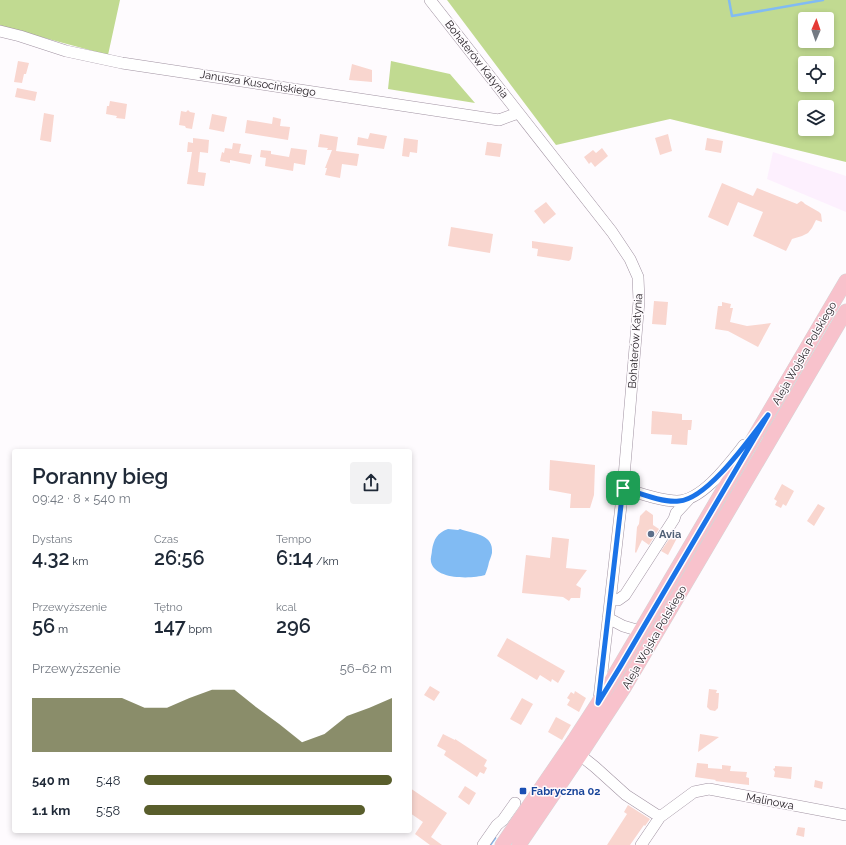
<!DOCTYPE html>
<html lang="pl">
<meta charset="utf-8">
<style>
body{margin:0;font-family:Raleway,sans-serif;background:#f2f2f3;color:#1f2937;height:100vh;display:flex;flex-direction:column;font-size:15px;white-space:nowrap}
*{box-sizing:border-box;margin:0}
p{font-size:13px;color:#747a83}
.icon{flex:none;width:22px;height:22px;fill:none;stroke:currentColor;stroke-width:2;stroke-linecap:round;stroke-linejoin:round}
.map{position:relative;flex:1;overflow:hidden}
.panel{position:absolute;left:12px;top:449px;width:400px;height:384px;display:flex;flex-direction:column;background:#fff;border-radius:4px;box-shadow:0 2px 6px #0003}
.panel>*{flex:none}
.needle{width:26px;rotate:2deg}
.controls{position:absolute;left:798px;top:12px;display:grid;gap:8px}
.controls a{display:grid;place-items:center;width:36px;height:36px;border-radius:4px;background:#fff;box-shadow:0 2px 6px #0003;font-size:20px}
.pin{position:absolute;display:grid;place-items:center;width:34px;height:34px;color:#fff;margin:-17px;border-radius:8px;box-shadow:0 2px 6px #0006}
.round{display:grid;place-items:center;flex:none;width:42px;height:42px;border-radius:4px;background:#f2f2f3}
.head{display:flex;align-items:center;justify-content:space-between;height:68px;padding:0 20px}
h1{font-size:22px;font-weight:600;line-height:30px}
.stats{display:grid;grid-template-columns:repeat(3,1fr);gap:6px;height:68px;padding:4px 20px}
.stats div{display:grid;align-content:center}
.stats b{font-size:20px;font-weight:600}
.stats small{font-size:11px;font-weight:400}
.stats p{font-size:11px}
.chart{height:112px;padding:8px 20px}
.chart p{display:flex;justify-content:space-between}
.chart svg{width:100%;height:72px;margin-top:4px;fill:#595e2c;opacity:.7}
ul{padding:0 20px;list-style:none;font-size:13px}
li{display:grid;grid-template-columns:64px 48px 1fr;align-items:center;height:30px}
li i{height:10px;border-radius:5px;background:#595e2c}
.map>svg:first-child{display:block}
.built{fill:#fdf0fe}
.green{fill:#c1da91;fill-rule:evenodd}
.water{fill:#81bbf3}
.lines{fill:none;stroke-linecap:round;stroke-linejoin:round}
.stream{stroke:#81bbf3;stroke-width:2.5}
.building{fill:#f9d6cf}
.minor-casing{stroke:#a193a2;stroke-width:12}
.major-casing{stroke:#d6d5d6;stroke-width:15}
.minor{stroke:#fff;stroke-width:11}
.major{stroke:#f8c2cc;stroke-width:14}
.route-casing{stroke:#fff;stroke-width:8}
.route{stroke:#1a73e8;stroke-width:5}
.service-dot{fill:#5c6f8a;stroke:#fefbfe;stroke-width:1.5}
.transit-dot{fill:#1a4fb4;stroke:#fefbfe;stroke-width:1.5}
.labels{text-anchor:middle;stroke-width:3;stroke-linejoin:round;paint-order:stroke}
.street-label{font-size:11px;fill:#1d181d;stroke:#fefbfe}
.service-label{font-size:11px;font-weight:bold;fill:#4e5e75;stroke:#fefbfe;text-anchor:start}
.transit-label{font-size:11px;font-weight:bold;fill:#164399;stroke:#fefbfe;text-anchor:start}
</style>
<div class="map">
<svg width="846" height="845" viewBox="0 0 846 845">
<rect width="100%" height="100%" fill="#fefbfe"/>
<!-- built -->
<path class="built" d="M773 152 846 176V212L767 179Z"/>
<!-- green -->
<path class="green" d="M0 0H120L108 55 0 26Z
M447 0H846V162L670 119 556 145ZM805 19H827V41H805ZM805 63H827V85H805ZM805 107H827V129H805Z
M391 61 450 74 475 103 388 89Z"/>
<!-- water -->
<path class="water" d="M448 529 458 530 460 529C474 534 494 534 492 553 491 557 490 559 489 562 488 567 487 570 485 575 472 579 435 580 431 562 430 558 432 554 432 550 434 539 437 533 448 529Z"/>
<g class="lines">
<!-- stream -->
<path class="stream" d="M729 0 732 16 823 0
M490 845 495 838"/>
</g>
<!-- building -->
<path class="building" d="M18 61 29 63 26 74H24L22 83 14 82Z
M352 64 372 70V82L349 80Z
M17 88 37 92 35 101 15 97Z
M110 101 127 104 125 119 116 118 117 116 106 114 107 106H109Z
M188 110 190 112 195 113 192 129 186 128 185 126 179 125 181 111 186 112Z
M44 113 54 115 51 142 40 140Z
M212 114 227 117 224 132 209 129Z
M273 117 281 119 280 126 290 127 288 140 245 133 247 120 272 124Z
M370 133 387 136 384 149 357 145 358 137 368 139Z
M320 134 338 137 336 151 359 154 357 166 342 164 340 178 325 175 327 168H325L332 150H327L328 148 318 147Z
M668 134 672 151 660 155 655 138Z
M193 138 209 140 208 153 200 152 198 172 206 173 204 186 187 184 192 152H187L188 142 193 143Z
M404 138 418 140 417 153 410 152 409 157 402 156Z
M707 138 723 141 721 153 705 150Z
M487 142 502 144 500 157 485 155Z
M233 143 241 144 239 153 252 155 250 164 230 160V163L220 161 222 152 224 153 225 148 232 149Z
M291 148 307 150 305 165 294 163 293 171 265 166 266 158 260 157 261 150 271 151V154L289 157Z
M602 148 608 156 595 167 591 162 589 164 584 157 593 150 596 153Z
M722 183 753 196 757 188 797 204 801 201 803 202 805 204 819 212 821 214 822 222 816 220 812 228 808 233 802 236 792 239 786 251 753 236 763 212 738 202 728 226 708 217Z
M546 202 556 214 544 224 534 211Z
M451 227 493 234 490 253 448 246Z
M532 241 573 247 571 259 569 261 537 256 538 249 532 248Z
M654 301 668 302 666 325 652 324Z
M722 302 731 304 730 308H733L730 322 747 326 771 323 758 347 728 331 715 329 718 306H722Z
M652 411 682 414V420H692L691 430H688L687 445 671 444 672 435 651 434Z
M550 460 595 465 594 495 590 508H570L571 494 549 490Z
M782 484 794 491 786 506 783 504 781 508 775 505 777 501 774 499Z
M818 504 825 508 814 526 807 521Z
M646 510 653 515V525L659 529 649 545 642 540 636 553 635 552 637 527 639 524 640 516Z
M672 535 677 538 668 555 661 551Z
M552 537 569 539 566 568 587 570 576 585 581 588 580 598H571L569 601 563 597 522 593 526 555 550 558Z
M507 638 565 671 558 683 552 679 551 682 540 675 537 680 497 656Z
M430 686 440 692 434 701 424 695Z
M709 689 717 690 716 693H719L718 708 715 711 710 710 707 707Z
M575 691 586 698 579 712 567 705 570 700 567 698 571 692 574 694Z
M522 698 533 704 521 725 510 719Z
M556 717 571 725 562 740 548 732Z
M443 734 455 740V739L487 760 484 766 487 768 484 774 480 772 477 777 444 755 446 751 437 746Z
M700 734 719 737 698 752Z
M697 763 708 764V768L722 769V765L731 766 730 771 747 772 746 777 749 778V785L715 781 716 780 695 777Z
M775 766 792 767 791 779 774 777 775 772 773 769 775 768Z
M815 780 823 782 822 789 814 787Z
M465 786 476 793 469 805 458 797Z
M410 788 447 813 431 837 442 845H430L415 834 423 822 410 813Z
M628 805 650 819 645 826 644 825 630 845H607L627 814 624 812Z
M798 827 805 828 804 837 796 835Z"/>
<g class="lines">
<defs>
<path id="minor" d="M430 0 612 232 630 259 638 277 639 301 623 488 599 699
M0 31 20 36 66 51 122 63 499 120 518 113
M623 488C639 493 660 501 677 501 702 501 729 464 744 445
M610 600H618L625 595 674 519 676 513 689 499
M608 618 623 626 640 631
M580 755 595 767 626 795 660 817
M483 845 497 825 503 820 515 803
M641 845 660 817 694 792 709 789 846 815"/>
<path id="major" d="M502 845 574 740 598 703 846 281
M519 845 580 755 624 688 846 311"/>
</defs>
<!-- minor casing -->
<use href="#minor" class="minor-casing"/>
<!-- major casing -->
<use href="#major" class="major-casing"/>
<!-- minor -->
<use href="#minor" class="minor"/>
<!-- major -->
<use href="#major" class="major"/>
</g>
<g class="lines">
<defs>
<path id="route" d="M768 415 620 667 598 703 623 488C639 493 663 503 679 501 708 499 750 438 768 415Z"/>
</defs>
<!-- route casing -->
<use href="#route" class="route-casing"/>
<!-- route -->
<use href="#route" class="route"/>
</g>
<!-- markers -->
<circle class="service-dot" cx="651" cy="534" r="4"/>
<rect class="transit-dot" x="519" y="787" width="8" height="8" rx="2"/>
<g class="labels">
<!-- street labels -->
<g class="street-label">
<text transform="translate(477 59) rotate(52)" y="4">Bohaterów Katynia</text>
<text transform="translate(258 83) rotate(9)" y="4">Janusza Kusocińskiego</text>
<text transform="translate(635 341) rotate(-86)" y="4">Bohaterów Katynia</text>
<text transform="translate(804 353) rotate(-60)" y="4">Aleja Wojska Polskiego</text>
<text transform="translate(654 637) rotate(-60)" y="4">Aleja Wojska Polskiego</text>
<text transform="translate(770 801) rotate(11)" y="4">Malinowa</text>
</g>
<!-- service labels -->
<g class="service-label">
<text x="659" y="538">Avia</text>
</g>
<!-- transit labels -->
<g class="transit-label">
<text x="531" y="795">Fabryczna 02</text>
</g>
</g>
</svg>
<div class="controls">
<a><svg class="needle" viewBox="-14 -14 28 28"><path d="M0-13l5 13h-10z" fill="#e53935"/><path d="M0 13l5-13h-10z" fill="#747a83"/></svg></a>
<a><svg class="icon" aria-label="locate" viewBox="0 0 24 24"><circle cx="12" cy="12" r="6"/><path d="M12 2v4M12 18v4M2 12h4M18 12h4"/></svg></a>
<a><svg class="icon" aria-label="layers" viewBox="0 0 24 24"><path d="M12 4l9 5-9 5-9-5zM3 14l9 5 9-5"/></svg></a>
</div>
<div class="pin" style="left:623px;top:488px;background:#1e9e55"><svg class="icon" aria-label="arrive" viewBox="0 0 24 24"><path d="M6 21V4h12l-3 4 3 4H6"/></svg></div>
<section class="panel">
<div class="head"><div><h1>Poranny bieg</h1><p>09:42 · 8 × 540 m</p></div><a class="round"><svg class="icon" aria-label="share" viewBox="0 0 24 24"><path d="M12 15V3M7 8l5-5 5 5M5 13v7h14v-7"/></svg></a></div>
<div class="stats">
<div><p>Dystans</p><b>4.32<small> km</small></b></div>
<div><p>Czas</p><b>26:56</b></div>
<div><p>Tempo</p><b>6:14<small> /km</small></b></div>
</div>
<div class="stats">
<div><p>Przewyższenie</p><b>56<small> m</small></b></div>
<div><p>Tętno</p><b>147<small> bpm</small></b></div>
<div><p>kcal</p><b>296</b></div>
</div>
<div class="chart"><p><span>Przewyższenie</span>56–62 m</p>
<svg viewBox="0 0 160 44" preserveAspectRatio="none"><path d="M0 44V11L10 11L20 11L30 11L40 11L50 17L60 17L70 11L80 6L90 6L100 17L110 27L120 38L130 33L140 22L150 17L160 11V44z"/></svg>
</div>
<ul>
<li><b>540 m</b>5:48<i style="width:100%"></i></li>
<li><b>1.1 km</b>5:58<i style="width:89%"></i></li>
</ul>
</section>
</div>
